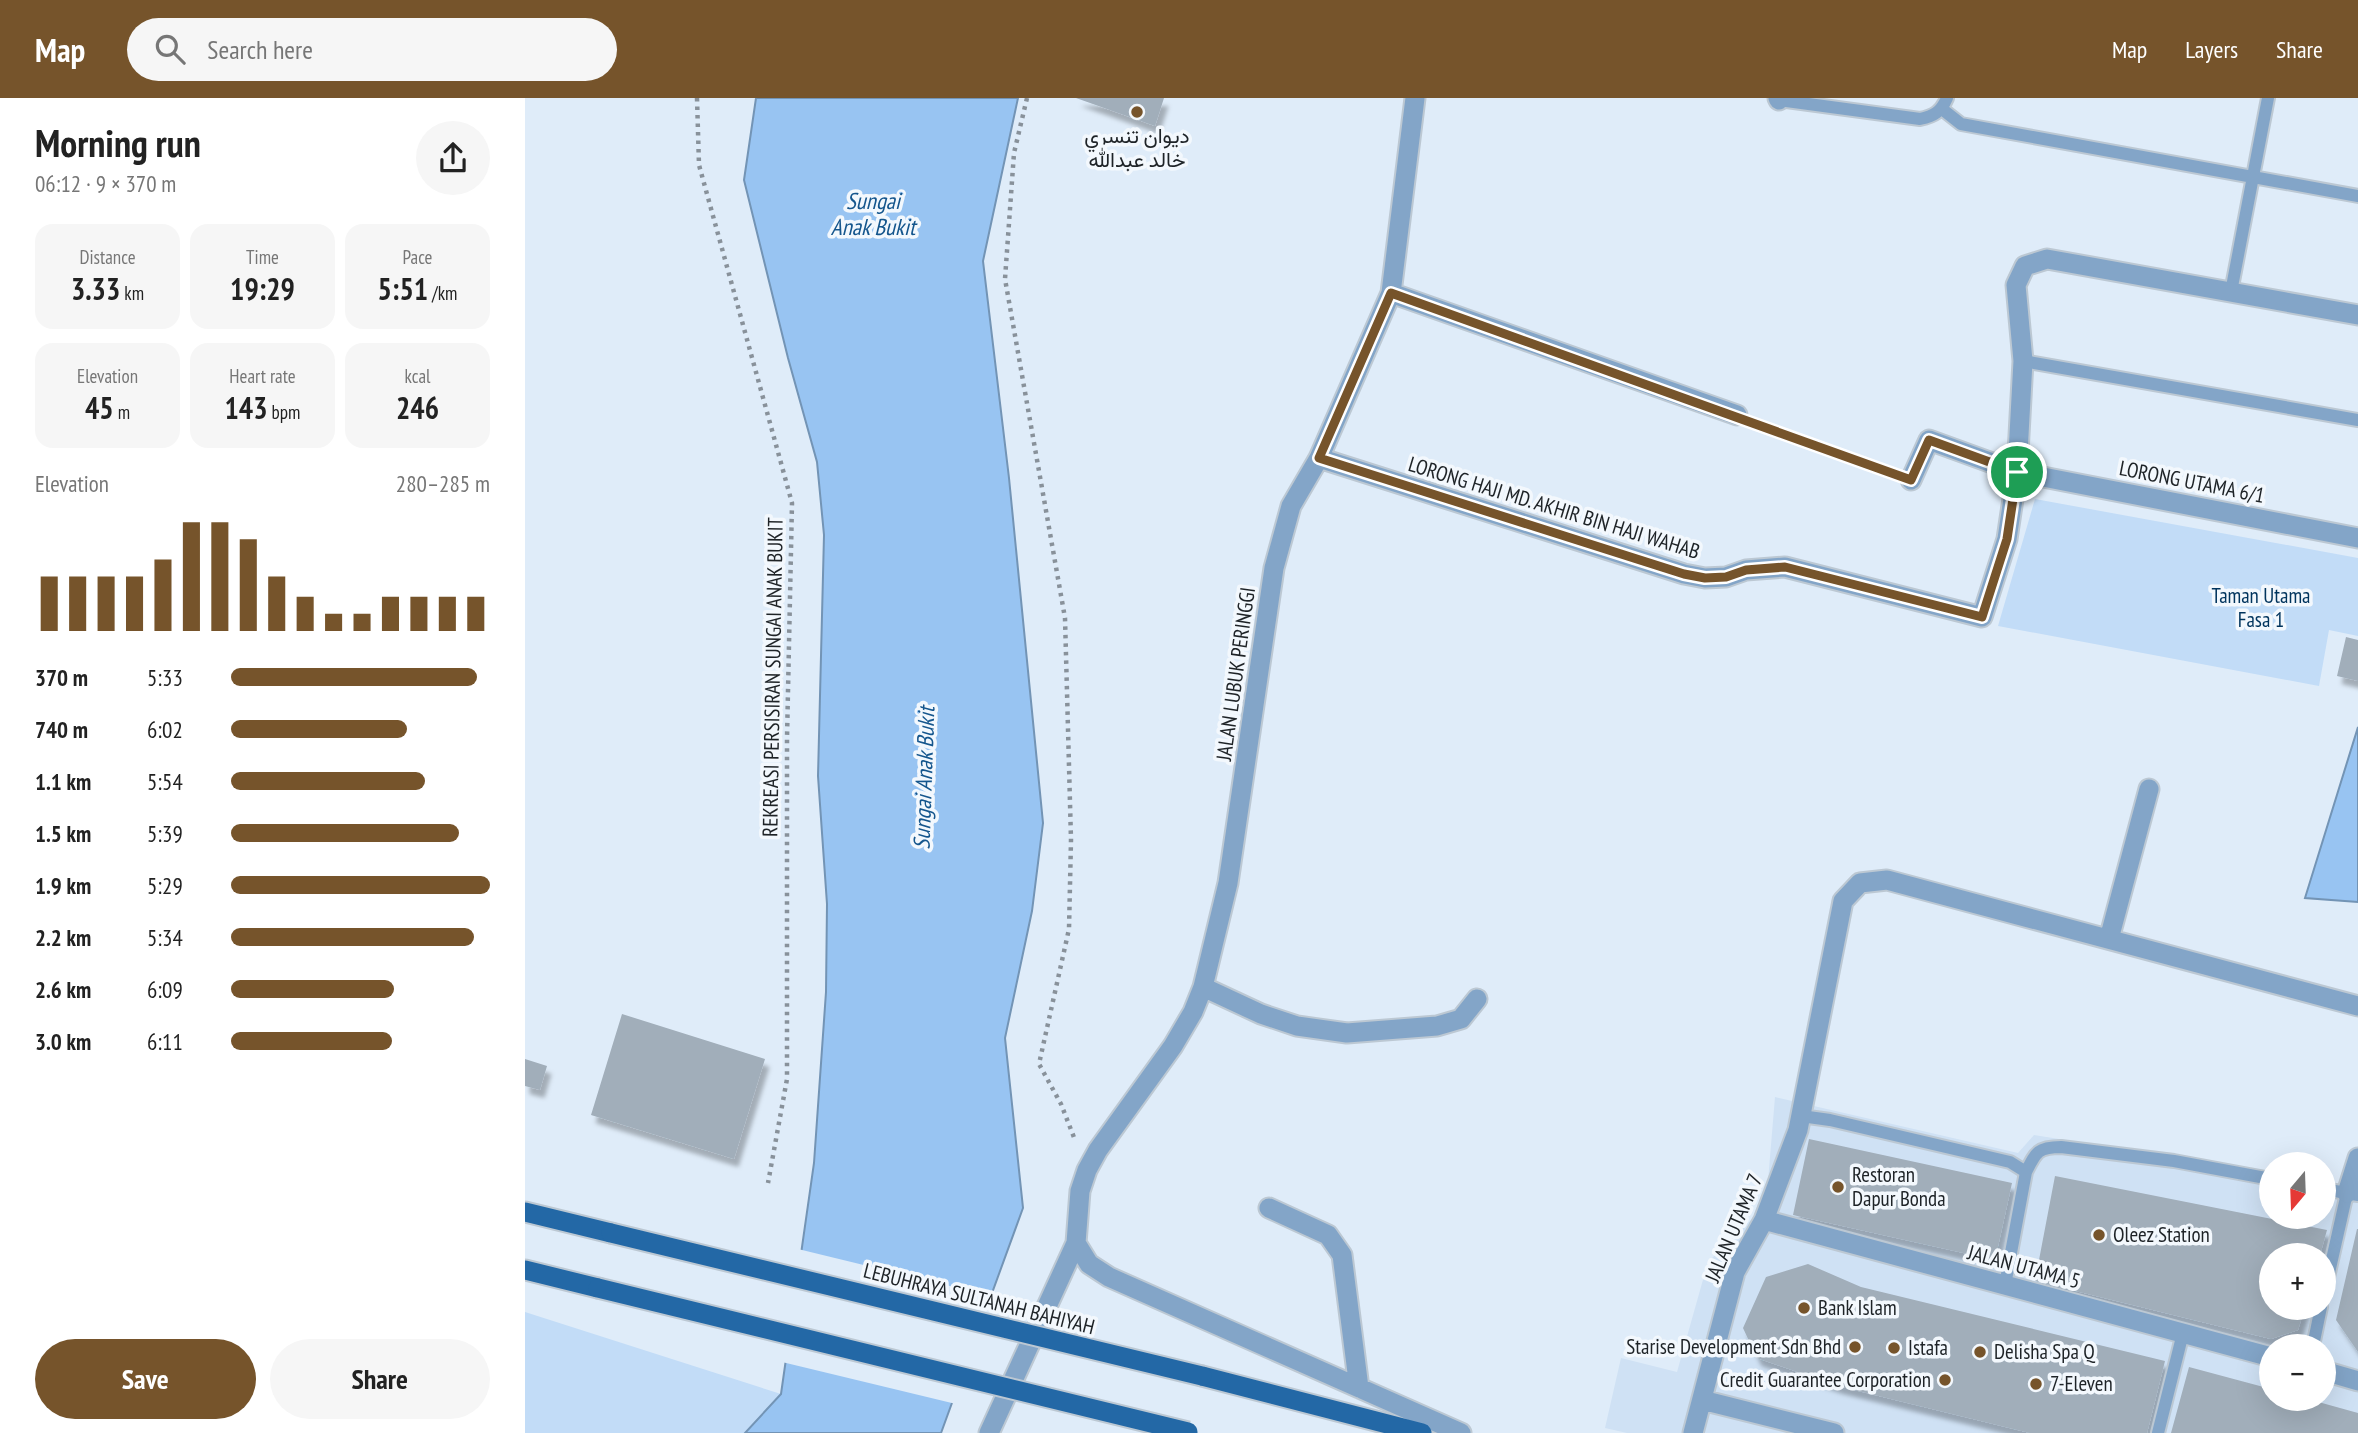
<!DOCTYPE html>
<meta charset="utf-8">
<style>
body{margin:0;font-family:"PT Sans Narrow",Vazirmatn,sans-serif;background:#f6f6f6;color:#222;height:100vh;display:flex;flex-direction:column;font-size:26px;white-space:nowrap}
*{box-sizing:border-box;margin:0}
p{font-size:23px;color:#767676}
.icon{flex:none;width:38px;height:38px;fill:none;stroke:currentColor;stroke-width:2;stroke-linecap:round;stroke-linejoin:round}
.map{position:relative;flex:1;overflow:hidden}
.sheet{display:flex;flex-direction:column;background:#fff;width:525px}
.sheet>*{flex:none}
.needle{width:46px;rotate:199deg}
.controls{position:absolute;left:1734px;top:1054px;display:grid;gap:14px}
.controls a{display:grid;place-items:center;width:77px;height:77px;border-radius:50%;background:#fff;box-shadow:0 7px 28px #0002;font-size:35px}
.pin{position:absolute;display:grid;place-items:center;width:60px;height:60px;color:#fff;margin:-30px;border:4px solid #fff;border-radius:50%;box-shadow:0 2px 7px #0007}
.round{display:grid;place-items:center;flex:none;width:74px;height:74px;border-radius:37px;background:#f6f6f6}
.overview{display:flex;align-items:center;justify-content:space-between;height:119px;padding:0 35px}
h1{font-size:38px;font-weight:700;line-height:52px}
.stats{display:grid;grid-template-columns:repeat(3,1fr);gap:10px;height:119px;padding:7px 35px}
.stats div{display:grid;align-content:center;border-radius:18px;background:#f6f6f6;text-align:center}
.stats b{font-size:30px;font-weight:700}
.stats small{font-size:19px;font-weight:400}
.stats p{font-size:19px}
.chart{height:196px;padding:14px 35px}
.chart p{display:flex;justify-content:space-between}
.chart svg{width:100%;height:126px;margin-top:7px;stroke:#76542b;stroke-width:6}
.primary-button{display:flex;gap:14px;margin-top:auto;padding:14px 35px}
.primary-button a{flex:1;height:80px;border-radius:42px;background:#76542b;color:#fff;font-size:28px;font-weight:700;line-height:80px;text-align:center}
.primary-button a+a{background:#f6f6f6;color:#222}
ul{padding:0 35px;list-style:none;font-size:23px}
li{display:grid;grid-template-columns:112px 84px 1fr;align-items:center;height:52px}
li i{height:18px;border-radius:9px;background:#76542b}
header{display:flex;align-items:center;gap:42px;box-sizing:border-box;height:98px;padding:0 35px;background:#76542b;color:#fff}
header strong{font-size:33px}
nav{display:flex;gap:38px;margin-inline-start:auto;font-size:24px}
.search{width:490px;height:63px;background:#f6f6f6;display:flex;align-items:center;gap:18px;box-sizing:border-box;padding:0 24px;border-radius:38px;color:#767676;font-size:26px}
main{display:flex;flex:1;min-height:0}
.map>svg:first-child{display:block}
.built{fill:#cfe1f4;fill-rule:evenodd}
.green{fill:#c2dcf7}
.water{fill:#98c4f2;stroke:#7394b5;stroke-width:2}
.pier{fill:#dfecf9}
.building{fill:#a1aeba;filter:url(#shadow)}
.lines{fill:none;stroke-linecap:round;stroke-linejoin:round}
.service-casing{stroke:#bcc8d3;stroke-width:16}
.minor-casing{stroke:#bcc8d3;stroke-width:23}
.primary-casing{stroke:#bcc8d3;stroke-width:23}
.path{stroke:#88919a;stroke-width:4.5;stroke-dasharray:3.5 5;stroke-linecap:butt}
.service{stroke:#83a5c8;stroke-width:12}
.minor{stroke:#83a5c8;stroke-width:19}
.primary{stroke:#2368a6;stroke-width:19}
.primary-bridge-casing{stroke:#bcc8d3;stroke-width:23;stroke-linecap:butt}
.primary-bridge{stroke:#2368a6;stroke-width:19}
.route-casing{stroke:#fff;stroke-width:14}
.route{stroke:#76542b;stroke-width:9}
.poi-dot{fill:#76542b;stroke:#f3f8fd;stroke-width:2.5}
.labels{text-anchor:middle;stroke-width:7;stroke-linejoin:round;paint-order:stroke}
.poi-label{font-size:21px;fill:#1e2327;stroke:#f3f8fd;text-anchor:start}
.street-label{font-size:21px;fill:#1e2327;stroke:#f3f8fd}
.park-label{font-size:21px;fill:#00345d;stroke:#f3f8fd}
.water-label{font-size:23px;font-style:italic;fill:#15568d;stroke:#f3f8fd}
</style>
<header>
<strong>Map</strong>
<div class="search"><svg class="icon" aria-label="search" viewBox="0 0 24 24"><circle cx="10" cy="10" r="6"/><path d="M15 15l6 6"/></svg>Search here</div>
<nav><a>Map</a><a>Layers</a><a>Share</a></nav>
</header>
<main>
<section class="sheet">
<div class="overview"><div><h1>Morning run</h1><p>06:12 · 9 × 370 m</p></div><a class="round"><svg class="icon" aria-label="share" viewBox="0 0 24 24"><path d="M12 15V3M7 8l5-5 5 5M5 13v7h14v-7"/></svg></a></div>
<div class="stats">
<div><p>Distance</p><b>3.33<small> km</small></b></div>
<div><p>Time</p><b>19:29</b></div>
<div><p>Pace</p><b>5:51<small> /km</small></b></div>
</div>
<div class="stats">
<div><p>Elevation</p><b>45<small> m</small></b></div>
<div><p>Heart rate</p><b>143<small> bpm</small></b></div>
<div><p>kcal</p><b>246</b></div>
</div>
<div class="chart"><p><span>Elevation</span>280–285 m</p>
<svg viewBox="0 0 160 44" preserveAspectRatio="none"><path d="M5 44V25M15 44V25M25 44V25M35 44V25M45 44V19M55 44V6M65 44V6M75 44V12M85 44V25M95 44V32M105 44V38M115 44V38M125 44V32M135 44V32M145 44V32M155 44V32"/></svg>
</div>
<ul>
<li><b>370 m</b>5:33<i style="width:95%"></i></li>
<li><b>740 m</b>6:02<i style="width:68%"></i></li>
<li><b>1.1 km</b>5:54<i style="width:75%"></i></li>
<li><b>1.5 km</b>5:39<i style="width:88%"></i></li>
<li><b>1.9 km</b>5:29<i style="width:100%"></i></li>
<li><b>2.2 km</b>5:34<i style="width:94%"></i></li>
<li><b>2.6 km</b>6:09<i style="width:63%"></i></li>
<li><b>3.0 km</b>6:11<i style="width:62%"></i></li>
</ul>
<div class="primary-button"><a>Save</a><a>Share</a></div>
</section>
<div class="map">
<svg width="1833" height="1335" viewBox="0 0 1833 1335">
<defs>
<filter id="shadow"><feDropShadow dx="4.5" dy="8" stdDeviation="2" flood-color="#0004"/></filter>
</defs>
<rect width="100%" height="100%" fill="#dfecf9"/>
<!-- built -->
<path class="built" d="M1250 999 1493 1055 1509 1037 1746 1075V1118H1799V1083L1833 1089V1335H1102L1080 1330 1096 1260 1152 1274 1183 1164 1229 1119 1243 1083ZM1746 1157H1799V1209H1746ZM1746 1248H1799V1300H1746Z"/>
<!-- green -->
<path class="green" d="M1510 401 1833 460V538L1804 532 1794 588 1473 528Z
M0 1214 256 1296 220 1335H0Z"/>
<!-- water -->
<path class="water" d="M231 0H493L458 163 484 380 518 725 507 813 480 940 498 1110 416 1335H220L256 1296 289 1065 301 894 302 806 293 678 299 437 292 364 263 260 219 82Z
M1833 629V804L1780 800Z"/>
<!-- pier -->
<path class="pier" d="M273 1151 470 1199 431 1306 257 1264Z"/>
<!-- building -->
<path class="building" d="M551 0H639L630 28Z
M1821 539 1833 542V583L1812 578Z
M97 916 240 961 209 1061 66 1017Z
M0 961 22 968 15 992 0 988Z
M1284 1041 1487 1085 1470 1162 1268 1117Z
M1530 1078 1802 1132 1795 1157H1746V1209H1780L1773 1232 1746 1241 1510 1183Z
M1832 1131H1833V1254L1811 1222Z
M1283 1166 1336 1189 1640 1263 1622 1335H1505L1313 1288 1232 1260 1218 1230 1241 1179Z
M1664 1269 1746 1291V1300H1779L1833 1315V1335H1646Z"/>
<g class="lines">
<defs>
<path id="service" d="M1254 2 1395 21C1409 18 1416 14 1422 0
M1417 11 1436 26 1833 98
M1706 194 1743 0
M1498 263 1833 322
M1276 1018 1305 1022 1485 1064 1501 1074C1511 1054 1513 1049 1536 1049L1649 1063 1746 1081
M1799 1091 1833 1097
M1480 1187 1501 1074
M1799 1197 1822 1095
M1788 1248 1796 1209
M1633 1335 1658 1235"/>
<path id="minor" d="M1253 0 1254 2
M866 195 1212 317
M794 360 1159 476 1180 480 1201 479 1221 472 1260 469 1457 519 1482 441 1492 374 1498 263 1491 187 1500 168 1522 161 1833 217
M1386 382 1404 342 1492 374 1833 440
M1584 841 1624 691
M678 889 736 916 772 928 822 935 912 928 936 921 952 901
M1822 1095 1833 1060
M744 1110 803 1137 817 1157 834 1290
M1239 1122 1746 1259
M551 1145 564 1166 584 1179 936 1335
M1799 1273 1833 1283
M1177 1302 1309 1335
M464 1335 551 1145 555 1093 562 1072 573 1052 648 948 668 914 678 889 703 785 749 470 766 408 794 360 866 195 890 0
M1168 1335 1210 1174 1239 1122 1273 1032 1318 803 1335 785 1362 782 1833 908"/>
<path id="primary" d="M0 1114 86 1135
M0 1172 73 1190
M677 1278 897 1335"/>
</defs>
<!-- service casing -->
<use href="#service" class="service-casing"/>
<!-- minor casing -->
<use href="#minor" class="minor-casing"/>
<!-- primary casing -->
<use href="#primary" class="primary-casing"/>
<!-- path -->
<path class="path" d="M172 0 174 67 267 405 262 640V981L243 1085
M502 0 489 55 480 181 540 520 546 742 544 831 514 966 536 1006 550 1042
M1233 325 1362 373"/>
<!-- service -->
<use href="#service" class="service"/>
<!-- minor -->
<use href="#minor" class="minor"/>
<!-- primary -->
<use href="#primary" class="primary"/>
<defs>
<path id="primary-bridge" d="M86 1135 677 1278
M73 1190 663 1334"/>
</defs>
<!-- primary-bridge casing -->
<use href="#primary-bridge" class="primary-bridge-casing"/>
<!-- primary-bridge -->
<use href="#primary-bridge" class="primary-bridge"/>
</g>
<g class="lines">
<defs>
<path id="route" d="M866 195 1386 382 1404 342 1492 374 1482 441 1457 519 1260 469 1221 472 1201 479 1180 480 1159 476 794 360Z"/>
</defs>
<!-- route casing -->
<use href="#route" class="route-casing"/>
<!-- route -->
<use href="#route" class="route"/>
</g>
<!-- markers -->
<g class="poi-dot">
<circle cx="612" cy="14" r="7"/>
<circle cx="1313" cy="1089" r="7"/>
<circle cx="1574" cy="1137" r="7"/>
<circle cx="1279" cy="1210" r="7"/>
<circle cx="1330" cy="1249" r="7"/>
<circle cx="1369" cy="1250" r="7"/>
<circle cx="1455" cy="1254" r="7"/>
<circle cx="1420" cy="1282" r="7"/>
<circle cx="1511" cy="1286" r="7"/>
</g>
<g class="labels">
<!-- poi labels -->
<g class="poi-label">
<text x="612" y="45" text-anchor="middle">دیوان تنسري<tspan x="612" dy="24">خالد عبدالله</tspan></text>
<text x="1327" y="1084">Restoran<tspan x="1327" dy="24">Dapur Bonda</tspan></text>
<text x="1588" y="1144">Oleez Station</text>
<text x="1293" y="1217">Bank Islam</text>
<text x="1316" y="1256" text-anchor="end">Starise Development Sdn Bhd</text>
<text x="1383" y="1257">Istafa</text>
<text x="1469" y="1261">Delisha Spa Q</text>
<text x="1406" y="1289" text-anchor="end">Credit Guarantee Corporation</text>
<text x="1525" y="1293">7-Eleven</text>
</g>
<!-- street labels -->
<g class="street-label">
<text transform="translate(1667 384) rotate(11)" y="7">LORONG UTAMA 6/1</text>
<text transform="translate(1029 410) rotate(17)" y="7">LORONG HAJI MD. AKHIR BIN HAJI WAHAB</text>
<text transform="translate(711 576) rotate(-82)" y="7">JALAN LUBUK PERINGGI</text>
<text transform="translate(248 579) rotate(-89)" y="7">REKREASI PERSISIRAN SUNGAI ANAK BUKIT</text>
<text transform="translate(1209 1130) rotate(-67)" y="7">JALAN UTAMA 7</text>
<text transform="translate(1499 1169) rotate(15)" y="7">JALAN UTAMA 5</text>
<text transform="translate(454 1201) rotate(14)" y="7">LEBUHRAYA SULTANAH BAHIYAH</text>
</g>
<!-- park labels -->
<g class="park-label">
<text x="1736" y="505">Taman Utama<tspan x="1736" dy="24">Fasa 1</tspan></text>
</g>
<!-- water labels -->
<g class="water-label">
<text x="348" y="111">Sungai<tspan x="348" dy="26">Anak Bukit</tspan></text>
<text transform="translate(399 680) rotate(-88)" y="8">Sungai Anak Bukit</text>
</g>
</g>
</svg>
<div class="controls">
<a><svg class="needle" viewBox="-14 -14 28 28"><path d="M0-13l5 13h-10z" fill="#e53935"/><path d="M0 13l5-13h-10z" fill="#767676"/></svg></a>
<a>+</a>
<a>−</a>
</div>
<div class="pin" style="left:1492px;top:374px;background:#1e9e55"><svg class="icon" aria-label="arrive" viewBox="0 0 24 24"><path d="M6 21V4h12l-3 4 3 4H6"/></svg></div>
</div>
</main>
